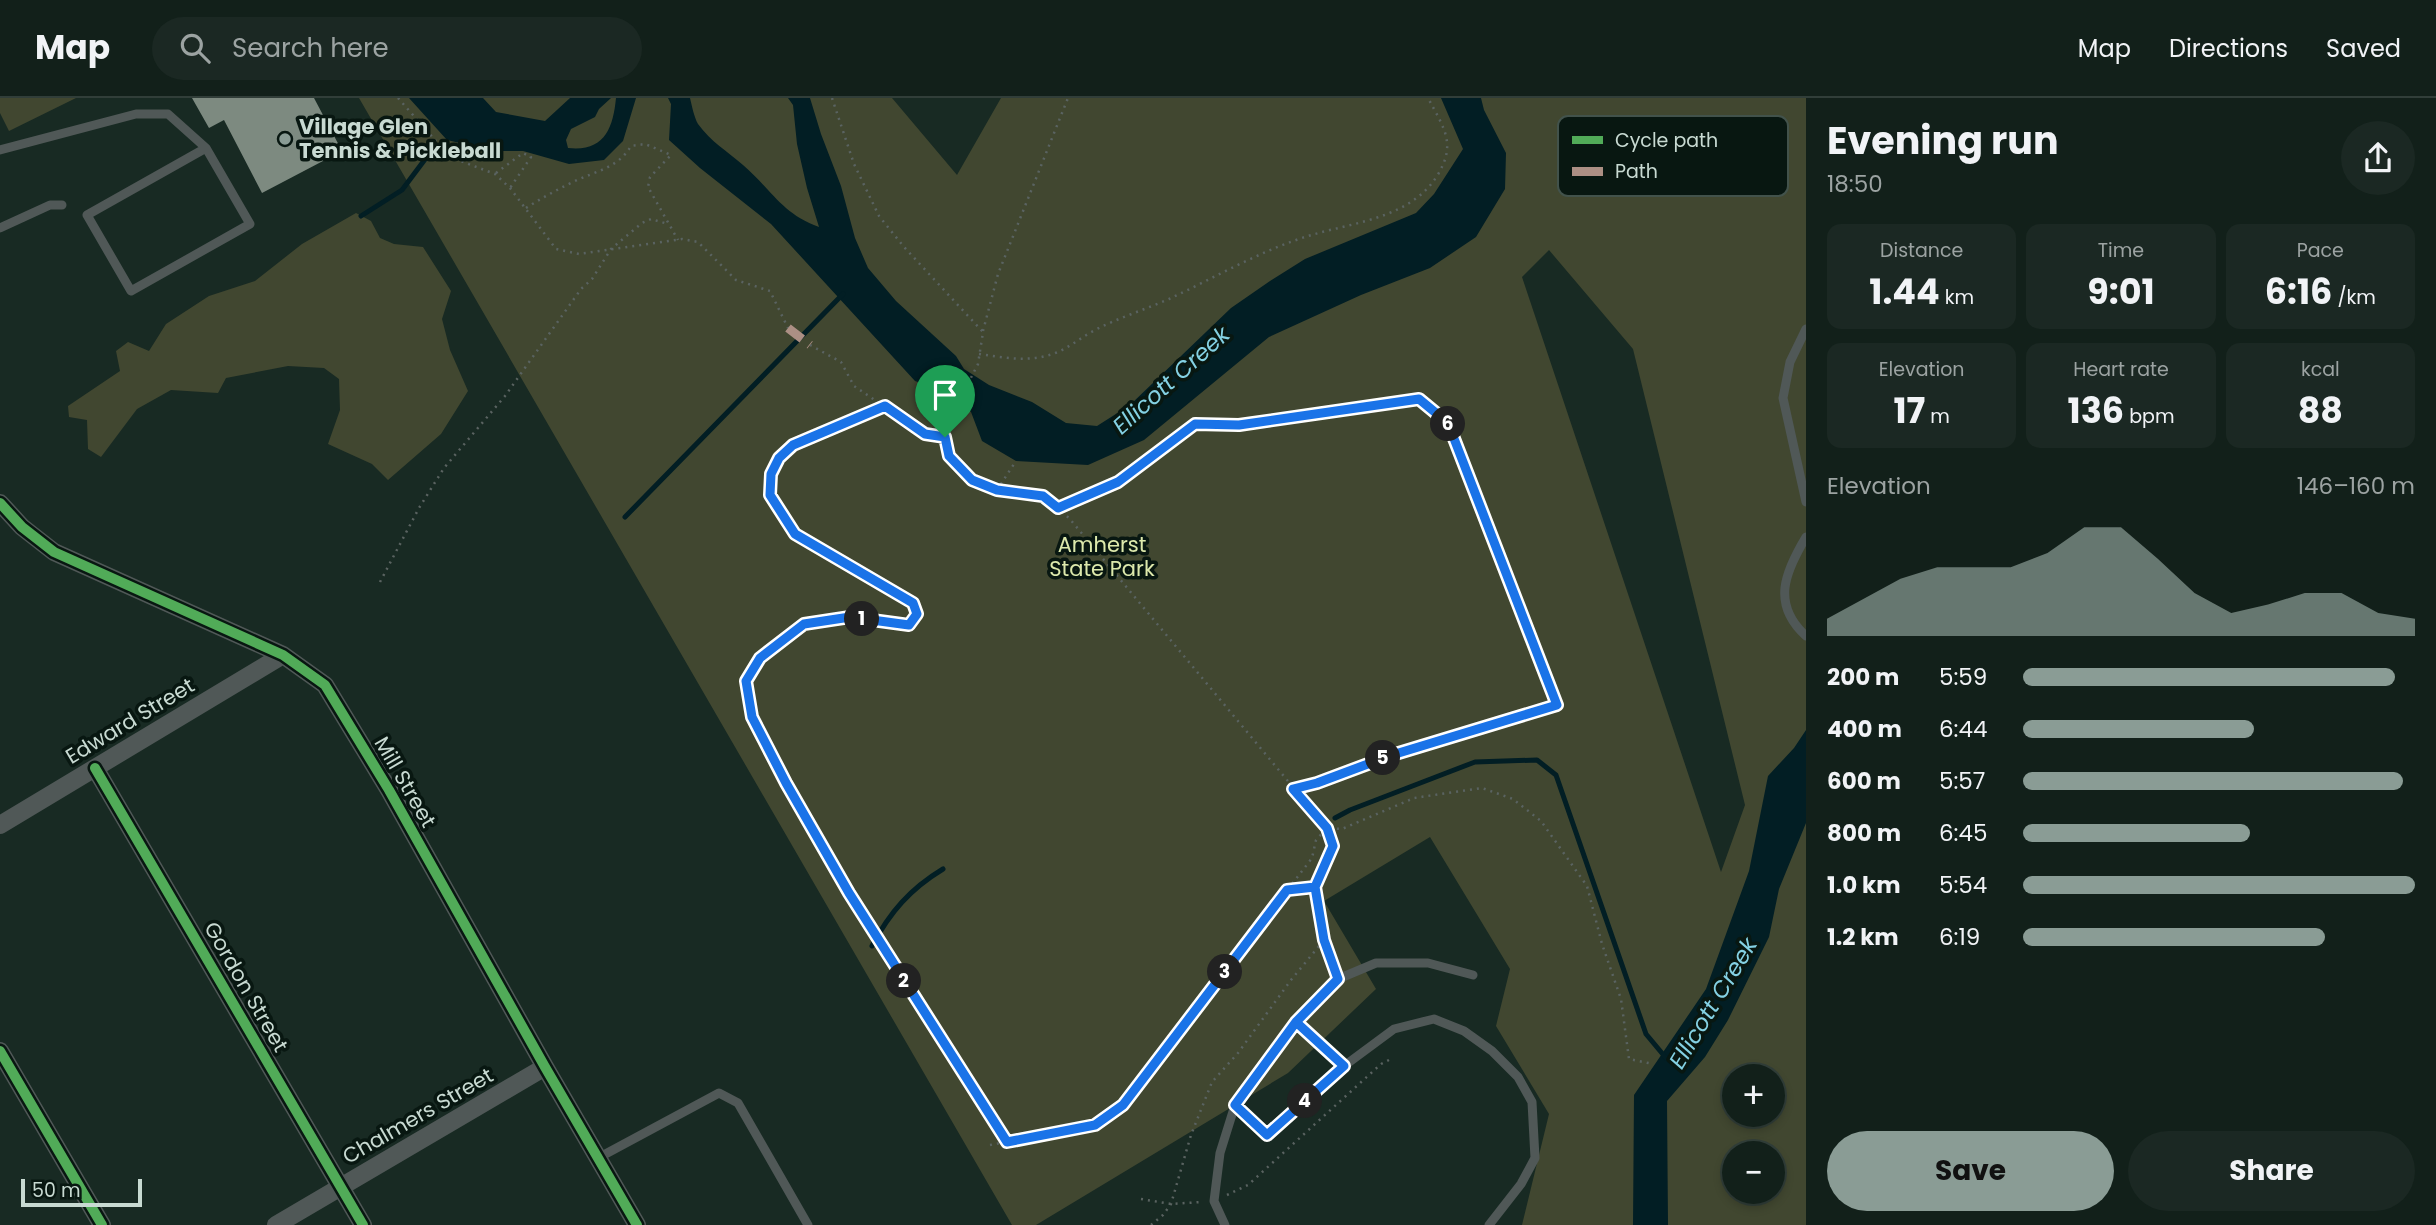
<!DOCTYPE html>
<meta charset="utf-8">
<style>
body{margin:0;font-family:Poppins,sans-serif;background:#1b2823;color:#f1f3f6;height:100vh;display:flex;flex-direction:column;font-size:26px;white-space:nowrap}
*{box-sizing:border-box;margin:0}
p{font-size:23px;color:#9ca3a2}
.icon{flex:none;width:38px;height:38px;fill:none;stroke:currentColor;stroke-width:2;stroke-linecap:round;stroke-linejoin:round}
.map{position:relative;flex:1;overflow:hidden}
.details{display:flex;flex-direction:column;background:#12201a;width:630px}
.details>*{flex:none}
.buttons{position:absolute;left:1722px;top:966px;display:grid;gap:14px}
.buttons a{display:grid;place-items:center;width:63px;height:63px;border-radius:50%;background:#12201a;box-shadow:0 4px 10px #0003,0 0 0 2px #313e39;font-size:35px}
.scale{position:absolute;left:21px;bottom:18px;width:121px;box-sizing:border-box;padding-left:7px;border:4px solid #c8dad2;border-top:0;font-size:19px;line-height:24px;white-space:nowrap;color:#c8dad2;-webkit-text-stroke:5px #081711;paint-order:stroke}
.pin{position:absolute;display:grid;place-items:center;width:60px;height:60px;color:#fff;margin:-72px -30px;border-radius:50% 50% 50% 0;rotate:-45deg;box-shadow:0 0 7px #0007}
.pin .icon{rotate:45deg}
.km{position:absolute;width:35px;height:35px;margin:-18px;border-radius:50%;background:#222;color:#fff;font-size:19px;line-height:35px;text-align:center}
.round{display:grid;place-items:center;flex:none;width:74px;height:74px;border-radius:37px;background:#1b2823}
.overview{display:flex;align-items:center;justify-content:space-between;height:119px;padding:0 21px}
h1{font-size:38px;font-weight:700;line-height:52px}
.metrics{display:grid;grid-template-columns:repeat(3,1fr);gap:10px;height:119px;padding:7px 21px}
.metrics div{display:grid;align-content:center;border-radius:14px;background:#1b2823;text-align:center}
.metrics b{font-size:35px;font-weight:700}
.metrics small{font-size:19px;font-weight:400}
.metrics p{font-size:19px}
.chart{height:196px;padding:14px 21px}
.chart p{display:flex;justify-content:space-between}
.chart svg{width:100%;height:126px;margin-top:7px;fill:#8a9c95;opacity:.7}
.primary-button{display:flex;gap:14px;margin-top:auto;padding:14px 21px}
.primary-button a{flex:1;height:80px;border-radius:42px;background:#8a9c95;color:#111;font-size:28px;font-weight:700;line-height:80px;text-align:center}
.primary-button a+a{background:#1b2823;color:#f1f3f6}
ul{padding:0 21px;list-style:none;font-size:23px}
li{display:grid;grid-template-columns:112px 84px 1fr;align-items:center;height:52px}
li i{height:18px;border-radius:9px;background:#8a9c95}
header{display:flex;align-items:center;gap:42px;box-sizing:border-box;height:98px;padding:0 35px;background:#12201a;border-bottom:2px solid #313e39}
header strong{font-size:33px}
nav{display:flex;gap:38px;margin-inline-start:auto;font-size:24px}
.search{width:490px;height:63px;background:#1b2823;display:flex;align-items:center;gap:18px;box-sizing:border-box;padding:0 24px;border-radius:38px;color:#9ca3a2;font-size:26px}
main{display:flex;flex:1;min-height:0}
.map>svg:first-child{display:block}
.green{fill:#414730;fill-rule:evenodd}
.water{fill:#021e24}
.lines{fill:none;stroke-linecap:round;stroke-linejoin:round}
.stream{stroke:#021e24;stroke-width:5}
.building{fill:#7d8a80}
.path{stroke:#5a6361;stroke-width:2.5;stroke-dasharray:2 5;stroke-linecap:butt}
.service{stroke:#505857;stroke-width:9}
.minor{stroke:#505857;stroke-width:18}
.quiet{stroke:#ac8f84;stroke-width:9;stroke-dasharray:18 9;stroke-linecap:butt}
.cycleway-casing{stroke:#081711;stroke-width:15}
.cycleway{stroke:#51ab58;stroke-width:10}
.route-casing{stroke:#fff;stroke-width:14}
.route{stroke:#1a73e8;stroke-width:9}
.poi-dot{fill:#8a9c95;stroke:#081711;stroke-width:2.5}
.labels{text-anchor:middle;stroke-width:7;stroke-linejoin:round;paint-order:stroke}
.poi-label{font-size:21px;font-weight:bold;fill:#c8dad2;stroke:#081711;text-anchor:start}
.park-label{font-size:21px;fill:#dde9ac;stroke:#081711}
.street-label{font-size:21px;fill:#c8dad2;stroke:#081711}
.water-label{font-size:23px;font-style:italic;fill:#84d1e3;stroke:#081711}
.key{fill:#081711;stroke:#42524b;stroke-width:2}
.key-label{font-size:19px;fill:#c8dad2}
</style>
<header>
<strong>Map</strong>
<div class="search"><svg class="icon" aria-label="search" viewBox="0 0 24 24"><circle cx="10" cy="10" r="6"/><path d="M15 15l6 6"/></svg>Search here</div>
<nav><a>Map</a><a>Directions</a><a>Saved</a></nav>
</header>
<main>
<div class="map">
<svg width="1806" height="1127" viewBox="0 0 1806 1127">
<rect width="100%" height="100%" fill="#182a23"/>
<!-- green -->
<path class="green" d="M0 0H76L9 33 0 15Z
M359 0H892L957 77 1001 0H1806V1127H1522L1549 1016 1496 928 1510 871 1430 739 1324 803 1376 891 1288 975 1036 1127H1012ZM1549 152 1633 251 1745 707 1721 774 1522 179ZM1734 978H1773V1017H1734ZM1734 1055H1773V1094H1734Z
M356 115 371 123 380 140 394 146 423 149 451 193 442 221 450 252 468 293 441 336 388 382 372 366 328 346 340 312 339 281 324 270 288 268 226 280 218 295 171 292 137 311 101 359 88 351 87 322 69 319 68 308 120 273 116 253 128 244 149 253 166 226 209 198 255 183 302 146Z"/>
<!-- water -->
<path class="water" d="M409 0H483L496 14 545 23 570 0H611L599 11 595 19 571 31 566 42 568 50C604 54 613 31 616 0H636L623 43 604 62 569 66 523 53H494L447 42Z
M668 0H690C692 8 694 19 698 26 711 44 727 53 743 67 771 91 782 116 819 129L807 90 797 46 793 7 788 0H810L821 36 841 88 855 140 868 170 896 203 956 258 964 271 989 287 1032 304 1066 325 1097 328 1130 307 1231 210 1270 183 1305 161 1416 115 1434 96 1463 51 1441 0H1481L1484 12 1506 55 1505 91 1476 139 1430 170 1361 197 1269 239 1144 342 1088 367 1016 363 982 343 971 314 944 293 915 283 771 126 700 70 669 42 671 6Z
M1806 632V725L1779 791 1769 839 1728 922 1705 959 1667 1003 1668 1127H1633L1634 997 1706 891 1749 773 1768 678 1794 650Z"/>
<g class="lines">
<!-- stream -->
<path class="stream" d="M361 118 402 92 435 48
M625 419 843 196
M1335 720 1350 712 1475 664 1537 662 1556 677 1646 936 1666 960
M872 848C890 814 910 791 943 771"/>
</g>
<!-- building -->
<path class="building" d="M192 0H314L342 53 262 95 224 22 209 30Z"/>
<g class="lines">
<!-- path -->
<path class="path" d="M398 0 450 59 495 76 510 90 556 151 579 156 682 141 698 144 736 182 770 193 788 230
M832 0 854 66 879 118 904 149 983 234 978 266 958 305 945 339 949 358 972 382 997 392 1043 398 1069 420 1327 730 1333 748 1315 789 1324 842 1334 870
M496 75 523 55 531 59 510 90
M526 110C542 100 558 91 575 83 596 73 618 70 631 48L645 46 671 57 650 79 648 89 678 142
M983 233 998 176 1068 0
M810 247 841 264 854 288 925 336 945 339
M979 256C1006 260 1032 265 1058 254 1071 248 1082 239 1095 232 1118 220 1144 212 1169 201 1216 179 1265 150 1315 136 1357 124 1411 119 1437 78 1457 46 1444 30 1428 0
M885 308 793 347 779 360 771 376 770 397 795 436 913 505 917 516 909 527 850 519 804 526 760 560 746 584 752 619 786 685 849 795 1007 1044
M997 392 1016 363
M1058 410 1118 384 1195 326 1239 327 1419 301 1448 325 1557 607 1392 657 1317 686 1293 691
M380 484 419 410 444 370 505 298 581 191 592 181 611 151 642 125 651 121 668 126
M1287 792 1315 789
M990 1047 1095 1027 1123 1007 1312 760 1316 742 1327 730 1342 731 1414 700 1482 690 1513 701 1541 723 1587 788 1602 846 1621 901 1629 961 1653 966
M1227 1097 1248 1087 1381 966 1391 961
M1141 1101 1171 1106 1201 1104
M1151 1127 1163 1117 1171 1106 1191 1037 1212 984 1238 955 1291 882 1324 842"/>
<!-- service -->
<path class="service" d="M0 52 136 16H168L206 50 250 126 131 193 87 117 206 50
M0 130 50 107H62
M1806 231 1790 264 1783 300 1806 404
M1806 439C1785 474 1771 506 1806 538
M1296 924 1344 968 1394 931 1434 921 1464 933 1492 953 1518 979 1532 1004 1535 1060 1521 1086 1489 1127
M1235 1007 1267 1037 1344 968
M598 1060 719 995 738 1005 808 1127
M1225 1127 1214 1103 1220 1055 1235 1007 1296 924 1338 881 1376 865H1428L1473 877"/>
<!-- minor -->
<path class="minor" d="M0 405 22 429 54 454 283 557 325 587 389 692 545 969 637 1127
M95 670 363 1127
M0 727 283 557
M0 953 102 1127
M276 1127 545 969"/>
<!-- quiet -->
<path class="quiet" d="M788 230 810 247"/>
<defs>
<path id="cycleway" d="M0 405 22 429 54 454 283 557 325 587 389 692 545 969 637 1127
M95 670 363 1127
M0 953 102 1127"/>
</defs>
<!-- cycleway casing -->
<use href="#cycleway" class="cycleway-casing"/>
<!-- cycleway -->
<use href="#cycleway" class="cycleway"/>
</g>
<g class="lines">
<defs>
<path id="route" d="M945 339 925 336 885 308 793 347 779 360 771 376 770 397 795 436 913 505 917 516 909 527 850 519 804 526 760 560 746 583 752 619 786 685 849 795 1007 1044 1095 1027 1123 1007 1287 792 1315 789 1324 842 1338 881 1296 924 1235 1007 1267 1037 1344 968 1296 924 1338 881 1324 842 1315 789 1333 748 1327 730 1293 691 1317 685 1392 657 1557 607 1448 325 1419 301 1239 327 1195 326 1118 384 1058 410 1043 398 997 392 972 382 949 358 945 339"/>
</defs>
<!-- route casing -->
<use href="#route" class="route-casing"/>
<!-- route -->
<use href="#route" class="route"/>
</g>
<!-- markers -->
<circle class="poi-dot" cx="285" cy="41" r="7"/>
<g class="labels">
<!-- poi labels -->
<g class="poi-label">
<text x="299" y="36">Village Glen<tspan x="299" dy="24">Tennis &amp; Pickleball</tspan></text>
</g>
<!-- park labels -->
<g class="park-label">
<text x="1102" y="454">Amherst<tspan x="1102" dy="24">State Park</tspan></text>
</g>
<!-- street labels -->
<g class="street-label">
<text transform="translate(130 623) rotate(-31)" y="7">Edward Street</text>
<text transform="translate(405 684) rotate(60)" y="7">Mill Street</text>
<text transform="translate(246 889) rotate(60)" y="7">Gordon Street</text>
<text transform="translate(418 1018) rotate(-30)" y="7">Chalmers Street</text>
</g>
<!-- water labels -->
<g class="water-label">
<text transform="translate(1171 282) rotate(-42)" y="8">Ellicott Creek</text>
<text transform="translate(1713 905) rotate(-59)" y="8">Ellicott Creek</text>
</g>
</g>
<!-- legend -->
<rect x="1558" y="18" width="230" height="80" rx="10" class="key"/>
<rect x="1572" y="38" width="31" height="8" fill="#51ab58"/>
<rect x="1572" y="69" width="31" height="9" fill="#ac8f84"/>
<g class="key-label">
<text x="1615" y="49">Cycle path</text>
<text x="1615" y="80">Path</text>
</g>
</svg>
<div class="buttons">
<a>+</a>
<a>−</a>
</div>
<div class="scale">50 m</div>
<div class="pin" style="left:945px;top:339px;background:#1e9e55"><svg class="icon" aria-label="arrive" viewBox="0 0 24 24"><path d="M6 21V4h12l-3 4 3 4H6"/></svg></div>
<b class="km" style="left:862px;top:521px">1</b>
<b class="km" style="left:904px;top:883px">2</b>
<b class="km" style="left:1225px;top:874px">3</b>
<b class="km" style="left:1305px;top:1003px">4</b>
<b class="km" style="left:1383px;top:660px">5</b>
<b class="km" style="left:1448px;top:326px">6</b>
</div>
<section class="details">
<div class="overview"><div><h1>Evening run</h1><p>18:50</p></div><a class="round"><svg class="icon" aria-label="share" viewBox="0 0 24 24"><path d="M12 15V3M7 8l5-5 5 5M5 13v7h14v-7"/></svg></a></div>
<div class="metrics">
<div><p>Distance</p><b>1.44<small> km</small></b></div>
<div><p>Time</p><b>9:01</b></div>
<div><p>Pace</p><b>6:16<small> /km</small></b></div>
</div>
<div class="metrics">
<div><p>Elevation</p><b>17<small> m</small></b></div>
<div><p>Heart rate</p><b>136<small> bpm</small></b></div>
<div><p>kcal</p><b>88</b></div>
</div>
<div class="chart"><p><span>Elevation</span>146–160 m</p>
<svg viewBox="0 0 160 44" preserveAspectRatio="none"><path d="M0 44V38L10 31L20 24L30 20L40 20L50 20L60 15L70 6L80 6L90 17L100 29L110 36L120 33L130 29L140 29L150 36L160 38V44z"/></svg>
</div>
<ul>
<li><b>200 m</b>5:59<i style="width:95%"></i></li>
<li><b>400 m</b>6:44<i style="width:59%"></i></li>
<li><b>600 m</b>5:57<i style="width:97%"></i></li>
<li><b>800 m</b>6:45<i style="width:58%"></i></li>
<li><b>1.0 km</b>5:54<i style="width:100%"></i></li>
<li><b>1.2 km</b>6:19<i style="width:77%"></i></li>
</ul>
<div class="primary-button"><a>Save</a><a>Share</a></div>
</section>
</main>
